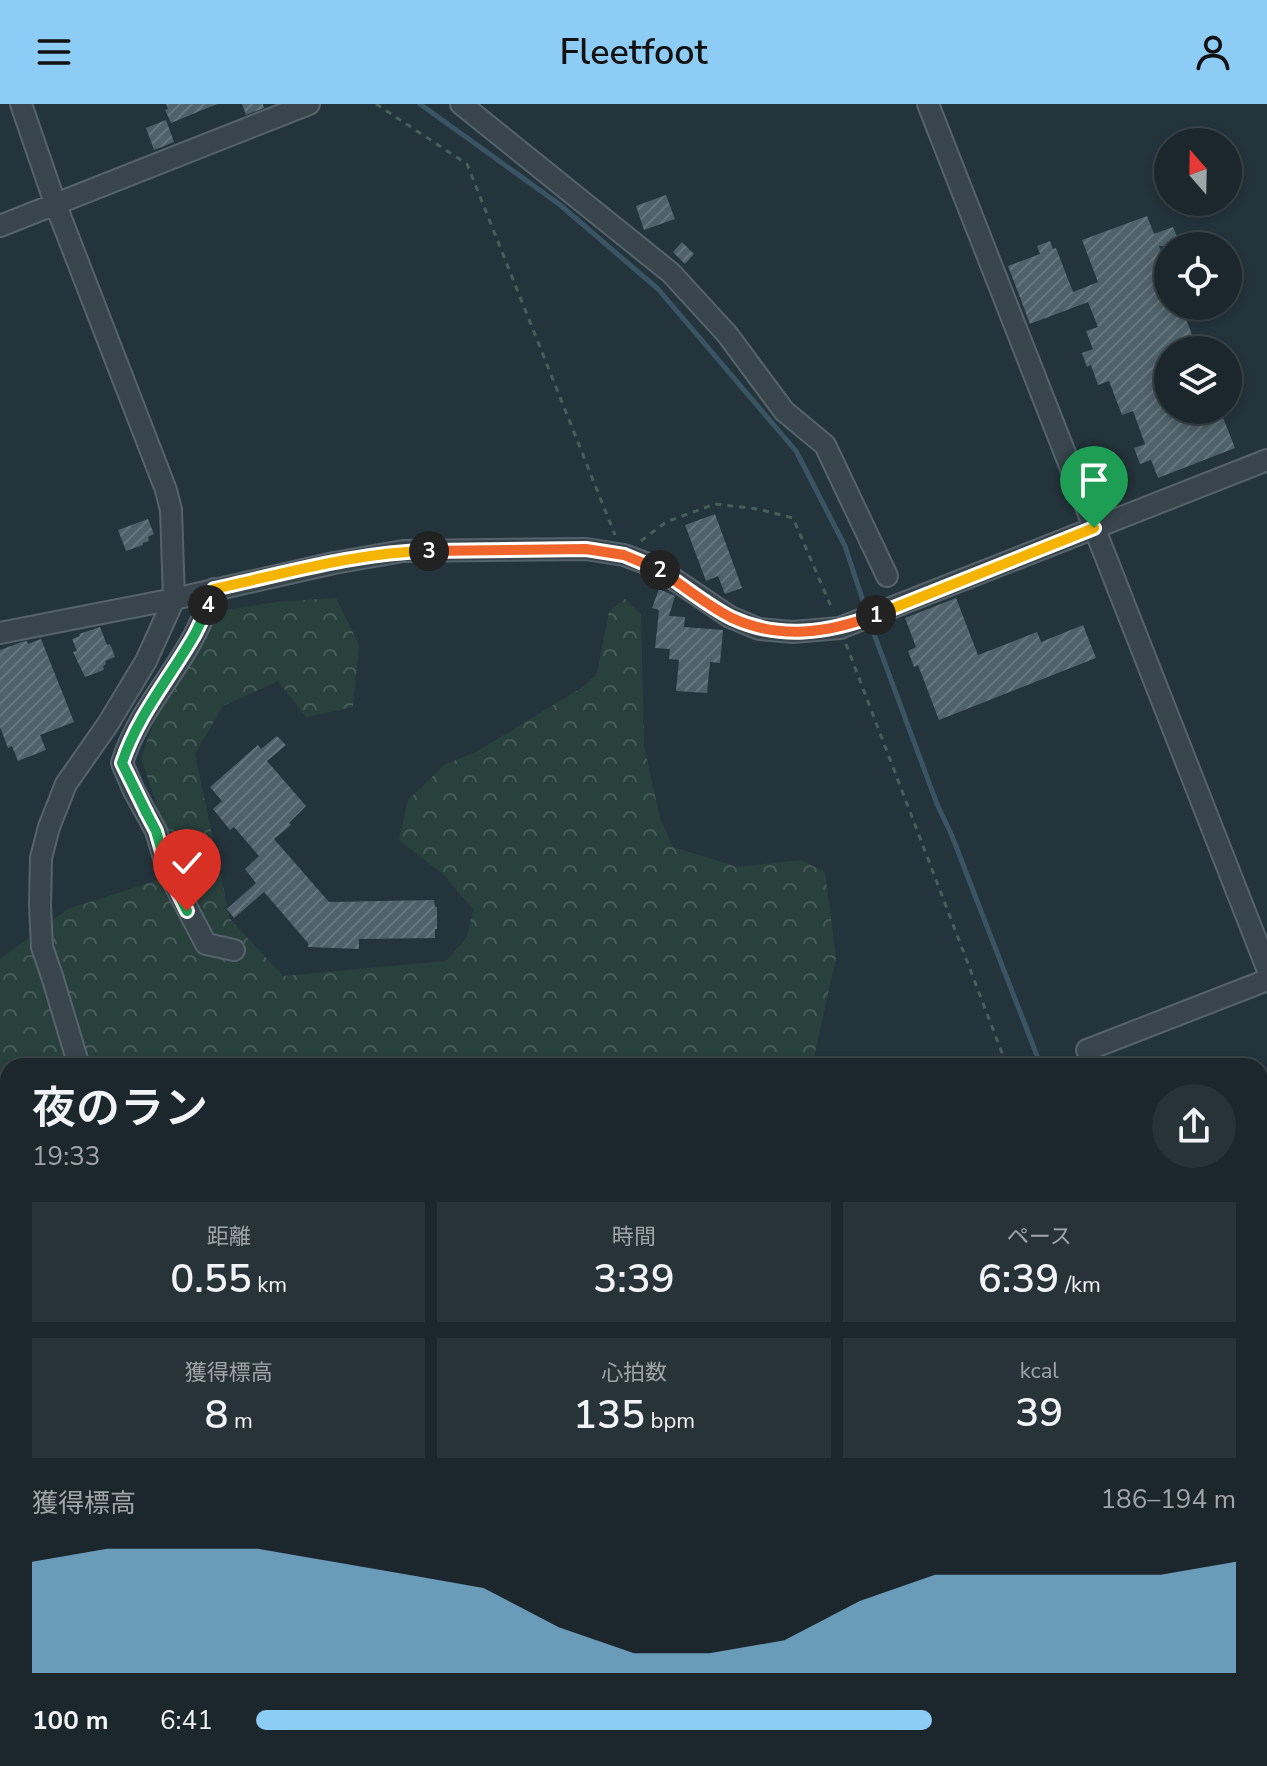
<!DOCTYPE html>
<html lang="ja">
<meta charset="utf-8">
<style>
body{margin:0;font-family:"Nunito Sans","Noto Sans JP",sans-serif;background:#283339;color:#f1f3f6;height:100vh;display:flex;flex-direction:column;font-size:30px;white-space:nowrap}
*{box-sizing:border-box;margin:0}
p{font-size:26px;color:#a0a5aa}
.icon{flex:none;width:44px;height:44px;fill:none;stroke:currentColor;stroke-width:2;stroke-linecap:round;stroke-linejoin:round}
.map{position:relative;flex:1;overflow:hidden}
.panel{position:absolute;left:0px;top:954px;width:1268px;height:708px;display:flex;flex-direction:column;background:#1b272d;border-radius:24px 24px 0 0;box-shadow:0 4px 12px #0003,0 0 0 2px #394449}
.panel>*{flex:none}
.needle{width:52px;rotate:340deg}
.fabs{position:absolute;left:1154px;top:24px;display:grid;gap:16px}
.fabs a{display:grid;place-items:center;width:88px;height:88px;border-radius:50%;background:#1b272d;box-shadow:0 4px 12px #0003,0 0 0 2px #394449;font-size:40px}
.pin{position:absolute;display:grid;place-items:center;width:68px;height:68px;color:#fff;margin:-82px -34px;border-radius:50% 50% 50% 0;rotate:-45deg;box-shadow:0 0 8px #0007}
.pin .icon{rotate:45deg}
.km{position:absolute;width:40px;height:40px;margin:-20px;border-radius:50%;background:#222;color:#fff;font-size:22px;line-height:40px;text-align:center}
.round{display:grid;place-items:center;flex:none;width:84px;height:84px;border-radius:42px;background:#283339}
.overview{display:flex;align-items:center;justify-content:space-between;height:136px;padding:0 32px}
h1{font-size:44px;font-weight:600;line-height:60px}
.metrics{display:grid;grid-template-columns:repeat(3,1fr);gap:12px;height:136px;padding:8px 32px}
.metrics div{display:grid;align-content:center;border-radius:0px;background:#283339;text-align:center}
.metrics b{font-size:40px;font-weight:600}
.metrics small{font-size:22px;font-weight:400}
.metrics p{font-size:22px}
.chart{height:224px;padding:16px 32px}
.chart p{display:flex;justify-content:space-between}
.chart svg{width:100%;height:144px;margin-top:8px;fill:#8cccf5;opacity:.7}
ul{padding:0 32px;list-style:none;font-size:26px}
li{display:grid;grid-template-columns:128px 96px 1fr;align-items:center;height:60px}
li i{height:20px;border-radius:10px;background:#8cccf5}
header{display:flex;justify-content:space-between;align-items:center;height:104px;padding:0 32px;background:#8cccf5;color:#111;font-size:36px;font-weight:600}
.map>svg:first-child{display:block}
.forest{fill:url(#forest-crowns)}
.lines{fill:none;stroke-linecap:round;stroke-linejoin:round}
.stream{stroke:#395463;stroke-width:5}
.building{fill:url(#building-hatch)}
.minor-casing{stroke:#56636b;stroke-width:24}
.path{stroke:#485e5b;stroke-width:3;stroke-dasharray:6 6;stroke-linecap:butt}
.minor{stroke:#38454d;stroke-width:20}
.split-1-casing{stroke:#fff;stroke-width:16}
.split-2-casing{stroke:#fff;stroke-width:16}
.split-3-casing{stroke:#fff;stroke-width:16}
.split-4-casing{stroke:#fff;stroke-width:16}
.split-5-casing{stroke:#fff;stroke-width:16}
.split-6-casing{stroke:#fff;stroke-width:16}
.split-1{stroke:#f5b400;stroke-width:10}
.split-2{stroke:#f0652b;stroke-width:10}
.split-3{stroke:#f0652b;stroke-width:10}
.split-4{stroke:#f5b400;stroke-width:10}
.split-5{stroke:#22a559;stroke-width:10}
.split-6{stroke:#22a559;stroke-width:10}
</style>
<header><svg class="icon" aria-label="menu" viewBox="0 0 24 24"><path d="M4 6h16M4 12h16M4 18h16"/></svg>Fleetfoot<svg class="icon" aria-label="person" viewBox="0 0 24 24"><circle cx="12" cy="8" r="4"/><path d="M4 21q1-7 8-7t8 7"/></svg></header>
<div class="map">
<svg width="1267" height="1662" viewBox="0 0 1267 1662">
<defs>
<pattern id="forest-crowns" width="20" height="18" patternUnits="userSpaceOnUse" patternTransform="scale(2)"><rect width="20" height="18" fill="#29413d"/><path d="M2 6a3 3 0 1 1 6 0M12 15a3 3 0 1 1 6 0" fill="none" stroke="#465b58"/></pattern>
<pattern id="building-hatch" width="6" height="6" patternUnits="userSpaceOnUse" patternTransform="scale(2)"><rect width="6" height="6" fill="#4f616a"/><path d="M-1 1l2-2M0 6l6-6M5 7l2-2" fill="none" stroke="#66767e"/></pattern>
</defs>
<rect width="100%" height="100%" fill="#24343c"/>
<!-- forest -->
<path class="forest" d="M336 494 359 541 353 603 306 613 278 577 223 602 195 650 230 815 283 872 446 857 467 833 473 805 443 770 399 736 408 696 444 661 476 648 583 583 597 569 609 507 625 495 641 510 644 642 660 714 673 743 738 763 801 756 825 768 836 854 812 962H8V1363L0 1368V855L68 805 180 769 141 654 193 511 277 498Z"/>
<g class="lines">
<!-- stream -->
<path class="stream" d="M420 0 559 100 658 185 796 347 845 442 867 509
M870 519 937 700 952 732 1041 962
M1260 1571 1267 1589"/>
</g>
<!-- building -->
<path class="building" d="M166 0H217L171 19 165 6 168 5Z
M242 0H263L264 4 246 11Z
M166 16 174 38 154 46 146 24Z
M666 91 675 115 644 126 636 102Z
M1147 112 1154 130 1173 123 1181 142H1159L1168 167V202H1181L1198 246H1168V306H1220L1235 344 1158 374 1151 356 1140 360 1134 344 1145 340 1133 307 1122 311 1109 277 1098 281 1091 261 1087 263 1082 249 1093 245 1086 227 1098 223 1088 198 1030 220 1008 162 1040 150 1037 142 1050 137 1053 145 1056 144 1073 188 1098 178 1082 136Z
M682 138 694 150 685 160 673 148Z
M715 410 742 484 725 490 718 472 706 477 685 421Z
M148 415 154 430 148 433 149 437 143 439V441L126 447 118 426Z
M659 485 675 492 669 512 685 513 684 523 723 526 720 559 710 558 707 589 676 587 679 556 669 555 670 545 655 544 659 506 652 504Z
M956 494 978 551 1037 528 1041 538 1083 521 1096 554 939 616 918 561 914 563 908 547 916 543 905 514Z
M100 523 107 541 110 540 115 553 105 557 106 560 103 562 104 566 85 573 73 548 77 547 72 535 80 532 79 530Z
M41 535 74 618 40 631 46 646 18 657 12 642 8 644 0 623V546L22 538 27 537 28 540Z
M277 632 286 641 267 657 306 702 289 719 291 721 274 735 329 798 434 796 435 803H437V825H435V834L359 835V845L308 843V839L264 788 234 814 227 805 256 779 245 765 259 752 234 723 230 726 213 705 222 697 210 683 258 641 261 645Z"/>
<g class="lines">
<defs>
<path id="minor" d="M21 0 55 99 166 386 171 406 174 495 146 557 108 620 66 680 49 723 41 754 40 801 42 843 52 872 79 962
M461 0 671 169 727 230 784 307 825 341 887 472
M928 0 1267 864
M0 122 309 0
M214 485C208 501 202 517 194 532 171 576 137 610 122 659L134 687 156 727 168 768 206 840 234 846
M0 529 174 495 334 459 403 447 586 445 624 451 656 463 730 513 759 525 793 528 840 524 1267 356
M1087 946 1267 876
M1260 1111 1267 1108
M0 1578 8 1574
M221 1654 222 1662
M45 1662 46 1654"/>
</defs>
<!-- minor casing -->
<use href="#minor" class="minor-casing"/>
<!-- path -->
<path class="path" d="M376 0 467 60 615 431
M641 437 666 418 715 400 758 405 793 414 833 507
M846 540 1007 962
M1260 1619 1267 1639
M1260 1652 1267 1649
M797 1654 800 1662
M1235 1662 1255 1654"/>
<!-- minor -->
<use href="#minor" class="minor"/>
</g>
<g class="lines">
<defs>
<path id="split-1" d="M876 511 1094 424"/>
<path id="split-2" d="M660 466C682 481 709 503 732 514 780 536 828 529 876 511"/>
<path id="split-3" d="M429 447 586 445 624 451 660 466"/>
<path id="split-4" d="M208 501 214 485C283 470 358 448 429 447"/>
<path id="split-5" d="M146 708 122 659C137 613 168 576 192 535 199 524 203 512 208 501"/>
<path id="split-6" d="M146 708 156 727 168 768 187 807"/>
</defs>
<!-- split-1 casing -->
<use href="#split-1" class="split-1-casing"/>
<!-- split-2 casing -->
<use href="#split-2" class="split-2-casing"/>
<!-- split-3 casing -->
<use href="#split-3" class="split-3-casing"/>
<!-- split-4 casing -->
<use href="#split-4" class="split-4-casing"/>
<!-- split-5 casing -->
<use href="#split-5" class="split-5-casing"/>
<!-- split-6 casing -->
<use href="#split-6" class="split-6-casing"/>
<!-- split-1 -->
<use href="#split-1" class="split-1"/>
<!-- split-2 -->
<use href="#split-2" class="split-2"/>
<!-- split-3 -->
<use href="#split-3" class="split-3"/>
<!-- split-4 -->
<use href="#split-4" class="split-4"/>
<!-- split-5 -->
<use href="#split-5" class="split-5"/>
<!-- split-6 -->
<use href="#split-6" class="split-6"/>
</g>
</svg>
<div class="fabs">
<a><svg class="needle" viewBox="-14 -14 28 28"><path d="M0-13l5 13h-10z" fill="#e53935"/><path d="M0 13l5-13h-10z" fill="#a0a5aa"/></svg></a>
<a><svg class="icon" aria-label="locate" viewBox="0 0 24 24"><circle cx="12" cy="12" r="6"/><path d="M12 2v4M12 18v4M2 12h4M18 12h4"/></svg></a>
<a><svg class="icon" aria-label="layers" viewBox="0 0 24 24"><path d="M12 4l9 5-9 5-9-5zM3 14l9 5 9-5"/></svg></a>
</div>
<div class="pin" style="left:1094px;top:424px;background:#1e9e55"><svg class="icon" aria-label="arrive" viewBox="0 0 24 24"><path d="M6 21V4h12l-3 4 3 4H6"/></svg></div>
<div class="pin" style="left:187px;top:807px;background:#d93025"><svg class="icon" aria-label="check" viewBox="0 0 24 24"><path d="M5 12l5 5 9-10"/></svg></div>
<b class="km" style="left:876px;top:511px">1</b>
<b class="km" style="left:660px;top:466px">2</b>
<b class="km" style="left:429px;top:447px">3</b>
<b class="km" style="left:208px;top:501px">4</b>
<section class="panel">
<div class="overview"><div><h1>夜のラン</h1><p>19:33</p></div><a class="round"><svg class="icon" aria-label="share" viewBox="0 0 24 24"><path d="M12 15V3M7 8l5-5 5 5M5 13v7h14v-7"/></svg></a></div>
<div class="metrics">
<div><p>距離</p><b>0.55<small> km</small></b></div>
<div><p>時間</p><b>3:39</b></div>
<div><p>ペース</p><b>6:39<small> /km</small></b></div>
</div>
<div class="metrics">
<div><p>獲得標高</p><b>8<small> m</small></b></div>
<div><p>心拍数</p><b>135<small> bpm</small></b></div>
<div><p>kcal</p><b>39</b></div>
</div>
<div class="chart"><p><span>獲得標高</span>186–194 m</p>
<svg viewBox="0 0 160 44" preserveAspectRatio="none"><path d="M0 44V10L10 6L20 6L30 6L40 10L50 14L60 18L70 30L80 38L90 38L100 34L110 22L120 14L130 14L140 14L150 14L160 10V44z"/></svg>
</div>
<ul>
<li><b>100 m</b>6:41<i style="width:69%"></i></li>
</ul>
</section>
</div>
